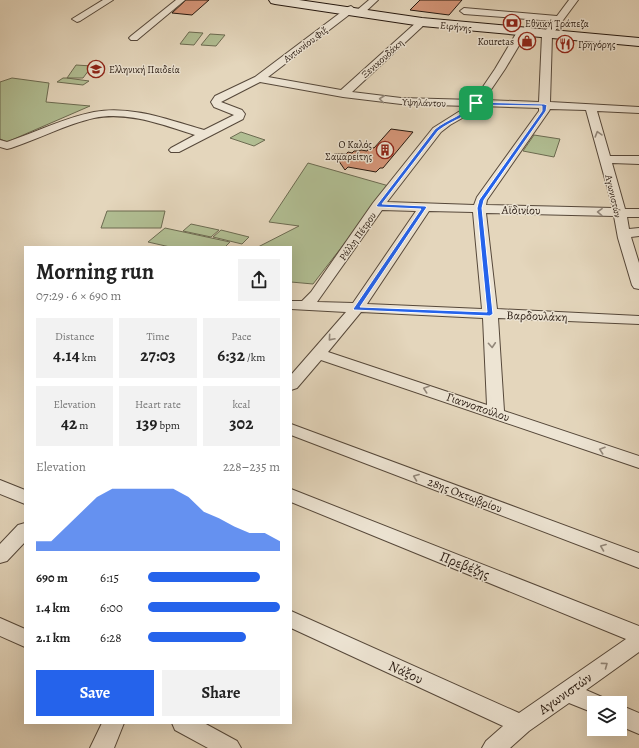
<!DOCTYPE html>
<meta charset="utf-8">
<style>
body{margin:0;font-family:Alegreya,serif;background:#f2f2f2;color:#222;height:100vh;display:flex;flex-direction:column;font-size:15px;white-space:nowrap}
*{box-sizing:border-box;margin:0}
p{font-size:13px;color:#767676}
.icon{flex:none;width:22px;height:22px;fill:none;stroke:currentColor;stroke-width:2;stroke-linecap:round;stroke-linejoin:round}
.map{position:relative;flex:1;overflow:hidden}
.drawer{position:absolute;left:24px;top:246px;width:268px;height:478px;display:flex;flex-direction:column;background:#fff;border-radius:0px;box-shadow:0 4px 16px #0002}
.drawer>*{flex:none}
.fabs{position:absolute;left:587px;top:696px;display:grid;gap:8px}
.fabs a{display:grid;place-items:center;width:40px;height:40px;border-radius:0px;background:#fff;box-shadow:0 4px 16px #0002;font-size:20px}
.pin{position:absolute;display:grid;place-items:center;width:34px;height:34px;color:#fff;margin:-17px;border-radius:8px;box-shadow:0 2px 6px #0006}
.round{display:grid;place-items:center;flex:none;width:42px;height:42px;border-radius:0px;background:#f2f2f2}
.head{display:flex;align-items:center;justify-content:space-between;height:68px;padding:0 12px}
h1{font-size:22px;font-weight:700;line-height:30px}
.stats{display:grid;grid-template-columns:repeat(3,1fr);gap:6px;height:68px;padding:4px 12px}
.stats div{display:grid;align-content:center;border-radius:0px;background:#f2f2f2;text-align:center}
.stats b{font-size:17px;font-weight:700}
.stats small{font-size:11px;font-weight:400}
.stats p{font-size:11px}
.chart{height:112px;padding:8px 12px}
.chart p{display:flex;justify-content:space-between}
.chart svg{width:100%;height:72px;margin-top:4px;fill:#2563eb;opacity:.7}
.action{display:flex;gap:8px;margin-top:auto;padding:8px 12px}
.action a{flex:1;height:46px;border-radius:0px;background:#2563eb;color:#fff;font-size:16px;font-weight:700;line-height:46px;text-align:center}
.action a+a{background:#f2f2f2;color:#222}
ul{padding:0 12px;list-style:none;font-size:13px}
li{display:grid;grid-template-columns:64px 48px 1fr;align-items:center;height:30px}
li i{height:10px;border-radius:5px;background:#2563eb}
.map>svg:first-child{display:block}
.green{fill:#b1be93;stroke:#6c6b51}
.building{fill:#d69679;stroke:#26180f}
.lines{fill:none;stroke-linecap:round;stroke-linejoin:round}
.street-casing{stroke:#56483a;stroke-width:2}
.secondary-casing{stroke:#26180f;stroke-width:2}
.street{fill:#ede4d3;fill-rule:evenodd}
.secondary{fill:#ede4d3;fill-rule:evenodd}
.oneway{stroke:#93887b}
.route{fill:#2563eb;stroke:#fff;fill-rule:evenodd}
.labels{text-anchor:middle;stroke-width:3;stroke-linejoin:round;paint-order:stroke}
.far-poi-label{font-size:10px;fill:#26180f;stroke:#ede4d3;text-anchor:start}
.far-street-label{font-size:10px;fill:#26180f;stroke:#ede4d3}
.street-label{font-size:12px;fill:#26180f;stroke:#ede4d3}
.near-street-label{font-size:14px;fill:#26180f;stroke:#ede4d3}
</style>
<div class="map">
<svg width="639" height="748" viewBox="0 0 639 748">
<rect width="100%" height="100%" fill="#e4d6bc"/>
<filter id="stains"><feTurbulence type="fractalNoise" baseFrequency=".005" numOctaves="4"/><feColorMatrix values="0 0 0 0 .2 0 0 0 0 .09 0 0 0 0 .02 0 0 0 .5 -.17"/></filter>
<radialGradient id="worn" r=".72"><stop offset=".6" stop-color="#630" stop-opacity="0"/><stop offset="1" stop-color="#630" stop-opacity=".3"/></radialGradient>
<!-- green -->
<path class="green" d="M189 32 203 33 194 45 180 44Z
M210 34 225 35 216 46 201 45Z
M76 65 92 66 83 78H67L89 81 83 85 57 82 63 78H67Z
M12 78 49 83 46 102 90 106 7 142 0 139V82Z
M241 132 265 140 254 146 230 138Z
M534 135 560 139 554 157 523 151Z
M308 163 389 186 313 284 291 282V247H258L299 226 269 222Z
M107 211H165L161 228H101Z
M191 224 219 230 211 237 183 231Z
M165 228 230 242 225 247H170L148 242Z
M221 230 249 237 242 244 213 237Z"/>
<!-- building -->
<path class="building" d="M186 0H209L192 15 172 13Z
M420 0H462L449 15 410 10Z
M391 129 413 132 383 168H380L376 172 348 167 345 170 334 154H346L348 152 352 153 354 151H359L361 150 367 151 370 147 374 148Z"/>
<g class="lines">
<defs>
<path id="street" d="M103 0H113L80 21 77 22 72 19Z
M176 0H185L137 40H131L129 38 131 36Z
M369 0H378L362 15H356L355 13 356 11Z
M569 0H578L552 35 550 102 639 107V113L597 111 610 156H639V164L612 163 625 209H639V217H627L629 229 639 228V236L631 237 639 263V289L634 288 632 285 618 238 614 216 486 213 497 309 639 316V324L498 318 504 411 639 456V468L321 360 297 388 291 390V375L346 312 291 309V301H302L311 292 373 203 433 128 468 106 401 104 343 97 260 82 221 102 242 110 245 114 243 119 179 152H171L169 150 171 148 195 135C163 125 128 111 94 118 66 124 39 139 11 148L7 149 0 147V140L7 142C36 132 64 118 94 112 131 105 169 120 204 130L234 115 214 107 211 102 215 96 255 77 348 7 351 6 355 9 354 11 268 77 341 90 419 20H425L427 22 425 24 352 92 401 98 474 100 495 69 517 32 522 29 527 32 505 69 484 100 539 102 542 35 553 21 464 14 460 11 464 8 557 16ZM480 106 539 108V111L477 197 474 205 387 202 441 132 450 125 478 109ZM550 109 586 110 613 208 486 205 487 200 549 111ZM382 210 416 211 353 303 317 302ZM429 211 473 212 482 309 367 304ZM361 312 483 318 487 405 328 352Z
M291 424 639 553V568L291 435Z
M0 480 25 490V504L0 494Z
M291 489 639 626V652L586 690 602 697 605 703H594V713L569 703 529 731 510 748H482L486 741 503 726 291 628V611L519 713 626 639 291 502Z
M25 523V542L7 561 0 563V544L18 525Z
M0 618 25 629V647L0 636Z
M620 705 639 713V734L620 726Z
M102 723H124L114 748H90Z
M172 723H204L237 741 241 748H208L175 730Z"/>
<path id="secondary" d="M269 0H299L422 18 639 38V46L422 26 275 4 271 3Z"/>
</defs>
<!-- street casing -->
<use href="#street" class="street-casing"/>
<!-- secondary casing -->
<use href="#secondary" class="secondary-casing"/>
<!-- street -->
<use href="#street" class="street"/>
<!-- secondary -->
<use href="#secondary" class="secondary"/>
</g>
<!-- one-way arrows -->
<defs><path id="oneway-chevron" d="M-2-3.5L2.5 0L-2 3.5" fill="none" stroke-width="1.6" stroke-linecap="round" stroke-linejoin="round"/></defs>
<g class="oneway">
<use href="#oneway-chevron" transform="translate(382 99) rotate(-173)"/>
<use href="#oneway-chevron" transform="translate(598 134) rotate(-106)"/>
<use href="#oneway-chevron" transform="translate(600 212) rotate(-179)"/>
<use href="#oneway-chevron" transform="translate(331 338) rotate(131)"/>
<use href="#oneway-chevron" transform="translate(492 345) rotate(86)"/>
<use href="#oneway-chevron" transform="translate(426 389) rotate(-161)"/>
<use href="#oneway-chevron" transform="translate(602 450) rotate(-161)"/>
<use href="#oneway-chevron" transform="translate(416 477) rotate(-159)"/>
<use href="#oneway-chevron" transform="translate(603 547) rotate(-159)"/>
<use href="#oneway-chevron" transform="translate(605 665) rotate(-36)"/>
</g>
<!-- route -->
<path class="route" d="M475 102 544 104 547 105 546 111 484 200 482 208 493 314 490 316 354 310 353 309 421 209 378 207 376 206 435 129C447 119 465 115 475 102ZM478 105 542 106V111L479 200 477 208 487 312 360 307 427 207 425 206 382 204 438 131C450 121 468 117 478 105Z"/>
<!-- icons -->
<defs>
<symbol id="bank-ring" viewBox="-11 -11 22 22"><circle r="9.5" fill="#ede4d3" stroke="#8f2418" stroke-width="1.5"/><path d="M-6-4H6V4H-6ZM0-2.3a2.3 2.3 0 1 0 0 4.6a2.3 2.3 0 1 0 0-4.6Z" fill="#8f2418"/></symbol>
<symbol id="shop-ring" viewBox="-11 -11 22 22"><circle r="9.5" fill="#ede4d3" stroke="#8f2418" stroke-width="1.5"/><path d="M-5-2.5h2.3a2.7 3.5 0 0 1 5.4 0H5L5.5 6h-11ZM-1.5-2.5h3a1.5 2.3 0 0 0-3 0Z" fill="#8f2418"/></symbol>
<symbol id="restaurant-ring" viewBox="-11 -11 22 22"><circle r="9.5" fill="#ede4d3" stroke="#8f2418" stroke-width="1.5"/><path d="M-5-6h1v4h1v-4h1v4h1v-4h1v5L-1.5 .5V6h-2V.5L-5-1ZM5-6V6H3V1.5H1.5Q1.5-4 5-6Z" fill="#8f2418"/></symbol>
<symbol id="school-ring" viewBox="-11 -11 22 22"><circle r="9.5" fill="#ede4d3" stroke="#8f2418" stroke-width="1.5"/><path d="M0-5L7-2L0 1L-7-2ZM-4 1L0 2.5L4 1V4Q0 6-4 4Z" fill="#8f2418"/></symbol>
<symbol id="building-ring" viewBox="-11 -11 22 22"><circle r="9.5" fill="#ede4d3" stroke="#8f2418" stroke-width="1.5"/><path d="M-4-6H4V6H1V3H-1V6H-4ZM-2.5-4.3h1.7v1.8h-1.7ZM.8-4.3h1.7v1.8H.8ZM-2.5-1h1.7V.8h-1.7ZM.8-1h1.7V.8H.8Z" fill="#8f2418"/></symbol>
</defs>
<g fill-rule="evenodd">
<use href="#bank-ring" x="502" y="13" width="20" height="20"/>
<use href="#shop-ring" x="517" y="31" width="20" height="20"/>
<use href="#restaurant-ring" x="555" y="34" width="20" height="20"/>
<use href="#school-ring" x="86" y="59" width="20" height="20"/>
<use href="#building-ring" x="375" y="140" width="20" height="20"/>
</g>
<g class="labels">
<!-- far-poi labels -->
<g class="far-poi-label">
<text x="525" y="27">Εθνική Τράπεζα</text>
<text x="514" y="45" text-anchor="end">Kouretas</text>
<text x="578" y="48">Γρηγόρης</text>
<text x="109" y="73">Ελληνική Παιδεία</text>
<text x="372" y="148" text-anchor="end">Ο Καλός<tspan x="372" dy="12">Σαμαρείτης</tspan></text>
</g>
<!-- far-street labels -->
<g class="far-street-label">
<text transform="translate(456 26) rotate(6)" y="4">Ειρήνης</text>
<text transform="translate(305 44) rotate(-37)" y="4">Αντωνίου Φιξ</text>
<text transform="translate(382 58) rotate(-42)" y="4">Ξενικουδάκη</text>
<text transform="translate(424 102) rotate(2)" y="4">Υψηλάντου</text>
<text transform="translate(614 196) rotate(77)" y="4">Αγωνιστών</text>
<text transform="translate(357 236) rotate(-55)" y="4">Ράλλη Πέτρου</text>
</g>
<!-- street labels -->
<g class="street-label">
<text transform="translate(521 210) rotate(1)" y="4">Αϊδινίου</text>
<text transform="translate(537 316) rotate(2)" y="4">Βαρδουλάκη</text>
<text transform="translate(478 407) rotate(19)" y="4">Γιαννοπούλου</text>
<text transform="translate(465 495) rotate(21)" y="4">28ης Οκτωβρίου</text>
</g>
<!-- near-street labels -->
<g class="near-street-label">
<text transform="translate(465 565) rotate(22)" y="5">Πρεβέζης</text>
<text transform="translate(406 672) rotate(25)" y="5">Νάξου</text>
<text transform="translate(565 693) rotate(-35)" y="5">Αγωνιστών</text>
</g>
</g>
<rect width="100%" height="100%" filter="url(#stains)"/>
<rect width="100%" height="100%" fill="url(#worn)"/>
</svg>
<div class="fabs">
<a><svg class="icon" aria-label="layers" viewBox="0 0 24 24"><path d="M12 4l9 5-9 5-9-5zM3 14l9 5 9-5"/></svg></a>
</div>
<div class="pin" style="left:476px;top:103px;background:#1e9e55"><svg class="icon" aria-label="arrive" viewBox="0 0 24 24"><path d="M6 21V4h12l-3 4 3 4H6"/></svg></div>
<section class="drawer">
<div class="head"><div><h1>Morning run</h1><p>07:29 · 6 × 690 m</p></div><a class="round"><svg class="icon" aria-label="share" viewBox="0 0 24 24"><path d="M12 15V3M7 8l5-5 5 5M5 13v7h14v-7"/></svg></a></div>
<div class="stats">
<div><p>Distance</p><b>4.14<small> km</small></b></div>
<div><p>Time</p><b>27:03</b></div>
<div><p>Pace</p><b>6:32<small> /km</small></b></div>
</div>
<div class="stats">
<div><p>Elevation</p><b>42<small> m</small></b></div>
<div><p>Heart rate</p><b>139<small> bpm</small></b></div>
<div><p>kcal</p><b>302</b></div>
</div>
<div class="chart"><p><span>Elevation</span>228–235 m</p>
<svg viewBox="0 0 160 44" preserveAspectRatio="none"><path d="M0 44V38L10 38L20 29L30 20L40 11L50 6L60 6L70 6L80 6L90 6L100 11L110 20L120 24L130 29L140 33L150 33L160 38V44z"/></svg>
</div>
<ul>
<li><b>690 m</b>6:15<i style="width:85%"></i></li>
<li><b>1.4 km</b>6:00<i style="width:100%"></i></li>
<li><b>2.1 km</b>6:28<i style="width:74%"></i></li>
</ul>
<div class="action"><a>Save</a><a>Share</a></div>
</section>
</div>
